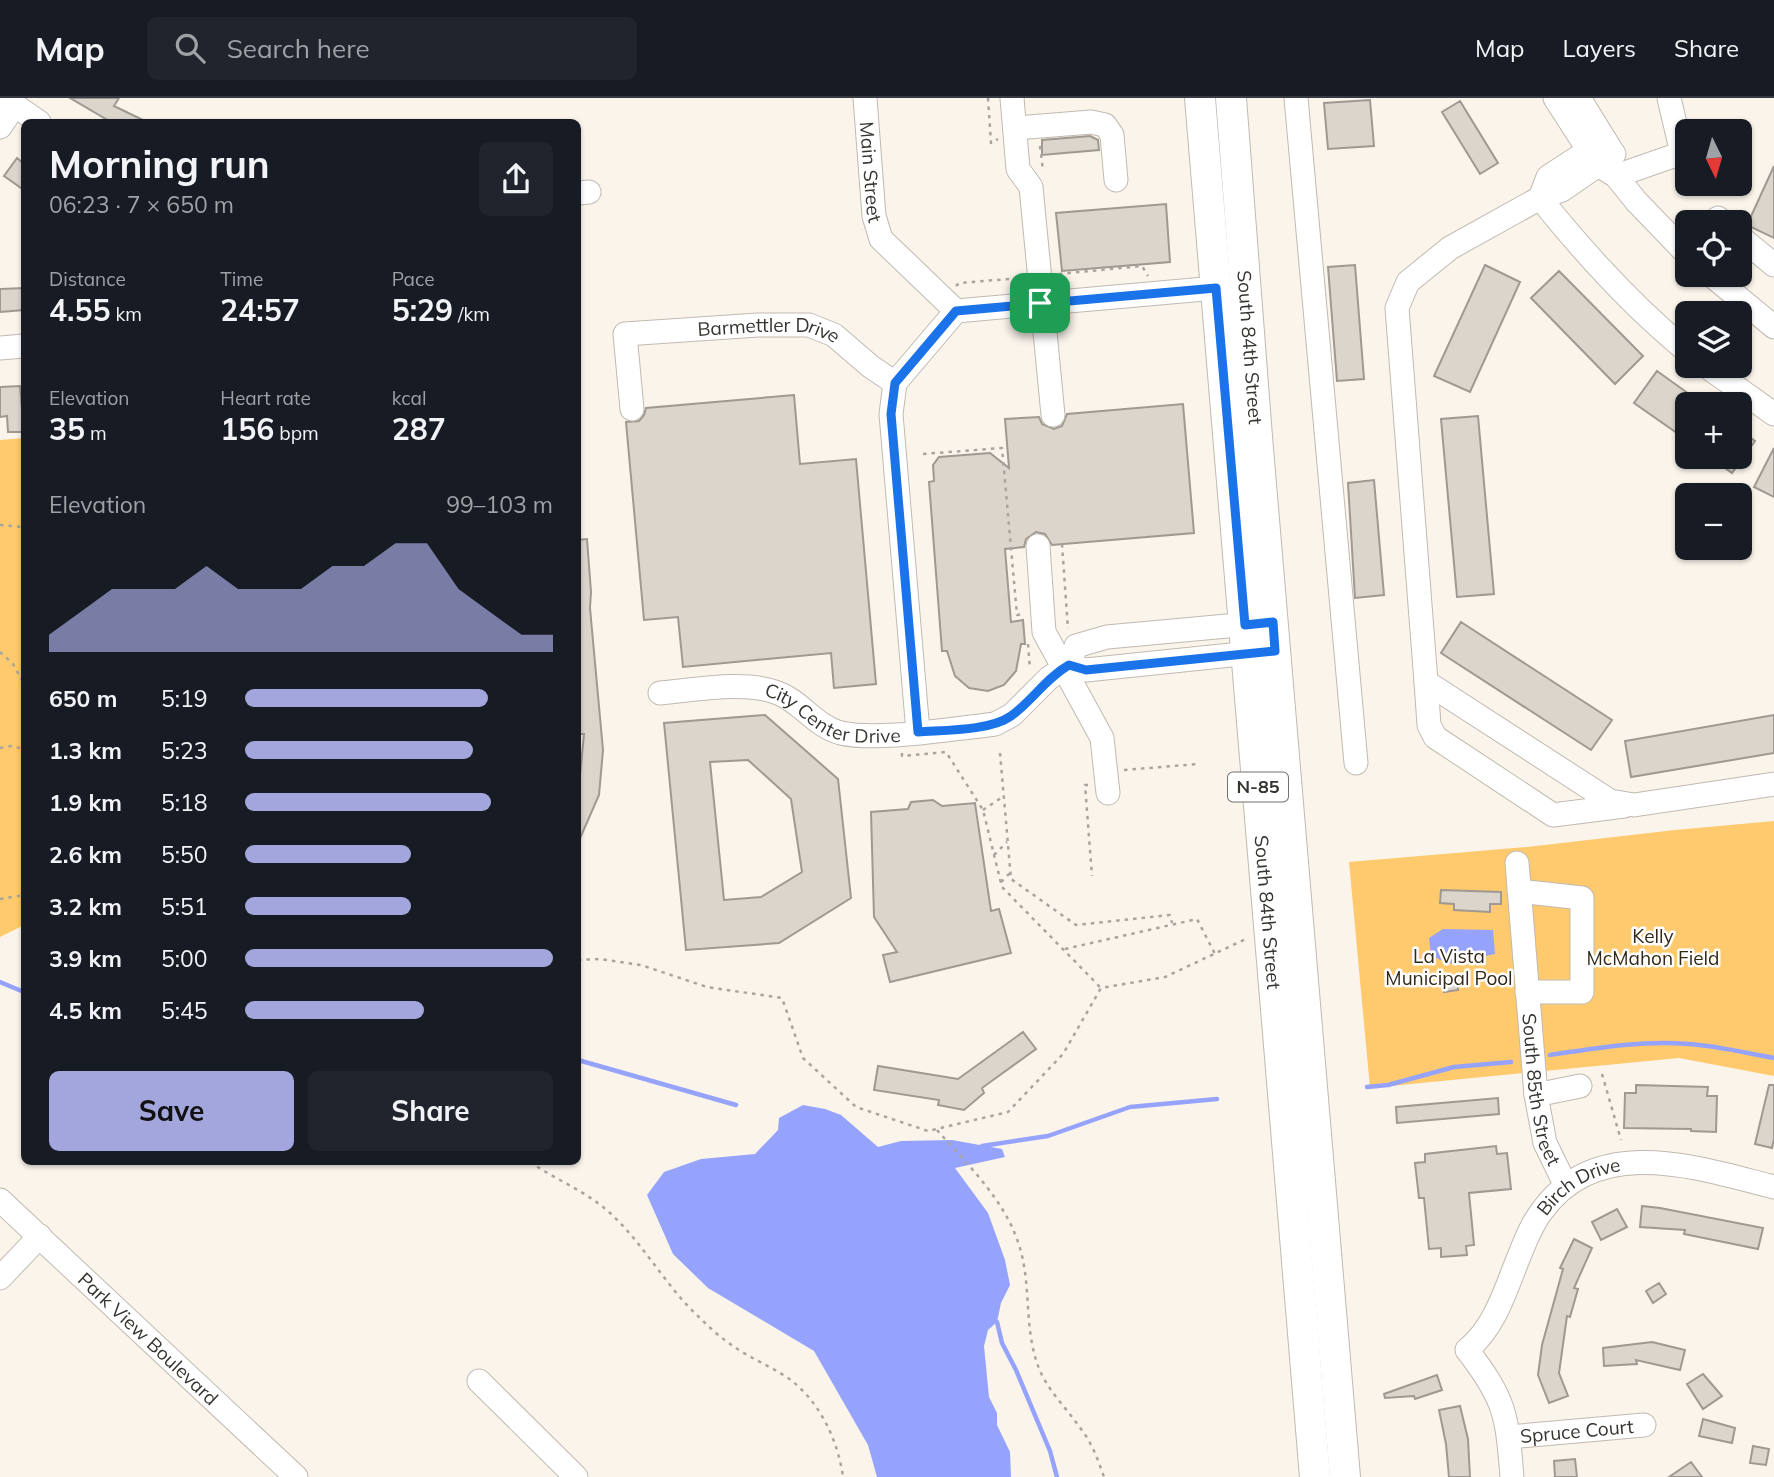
<!DOCTYPE html>
<meta charset="utf-8">
<style>
body{margin:0;font-family:Mulish,sans-serif;background:#20242c;color:#f1f3f6;height:100vh;display:flex;flex-direction:column;font-size:26px;white-space:nowrap}
*{box-sizing:border-box;margin:0}
p{font-size:23px;color:#9ea1a6}
.icon{flex:none;width:38px;height:38px;fill:none;stroke:currentColor;stroke-width:2;stroke-linecap:round;stroke-linejoin:round}
.map{position:relative;flex:1;overflow:hidden}
.drawer{position:absolute;left:21px;top:21px;width:560px;height:1046px;display:flex;flex-direction:column;background:#171b24;border-radius:10px;box-shadow:0 2px 5px #0004}
.drawer>*{flex:none}
.needle{width:46px;rotate:175deg}
.controls{position:absolute;left:1675px;top:21px;display:grid;gap:14px}
.controls a{display:grid;place-items:center;width:77px;height:77px;border-radius:10px;background:#171b24;box-shadow:0 2px 5px #0004;font-size:35px}
.pin{position:absolute;display:grid;place-items:center;width:60px;height:60px;color:#fff;margin:-30px;border-radius:14px;box-shadow:0 4px 10px #0006}
.round{display:grid;place-items:center;flex:none;width:74px;height:74px;border-radius:10px;background:#20242c}
.head{display:flex;align-items:center;justify-content:space-between;height:119px;padding:0 28px}
h1{font-size:38px;font-weight:700;line-height:52px}
.figures{display:grid;grid-template-columns:repeat(3,1fr);gap:10px;height:119px;padding:7px 28px}
.figures div{display:grid;align-content:center}
.figures b{font-size:30px;font-weight:700}
.figures small{font-size:19px;font-weight:400}
.figures p{font-size:19px}
.chart{height:196px;padding:14px 28px}
.chart p{display:flex;justify-content:space-between}
.chart svg{width:100%;height:126px;margin-top:7px;fill:#a3a6dc;opacity:.7}
.cta{display:flex;gap:14px;margin-top:auto;padding:14px 28px}
.cta a{flex:1;height:80px;border-radius:10px;background:#a3a6dc;color:#111;font-size:28px;font-weight:700;line-height:80px;text-align:center}
.cta a+a{background:#20242c;color:#f1f3f6}
ul{padding:0 28px;list-style:none;font-size:23px}
li{display:grid;grid-template-columns:112px 84px 1fr;align-items:center;height:52px}
li i{height:18px;border-radius:9px;background:#a3a6dc}
header{display:flex;align-items:center;gap:42px;box-sizing:border-box;height:98px;padding:0 35px;background:#171b24;border-bottom:2px solid #363941}
header strong{font-size:33px}
nav{display:flex;gap:38px;margin-inline-start:auto;font-size:24px}
.search{width:490px;height:63px;background:#20242c;display:flex;align-items:center;gap:18px;box-sizing:border-box;padding:0 24px;border-radius:10px;color:#9ea1a6;font-size:26px}
.map>svg:first-child{display:block}
.green{fill:#ffc96d}
.water{fill:#95a3fc}
.lines{fill:none;stroke-linecap:round;stroke-linejoin:round}
.stream{stroke:#95a3fc;stroke-width:4.5}
.building{fill:#dbd5cc;stroke:#9f9991;stroke-width:2;fill-rule:evenodd}
.minor-casing{stroke:#c0bab2;stroke-width:25}
.major-casing{stroke:#c0bab2;stroke-width:32}
.path{stroke:#a9a59e;stroke-width:2.5;stroke-dasharray:3.5 5;stroke-linecap:butt}
.minor{stroke:#fff;stroke-width:23}
.major{stroke:#fff;stroke-width:30}
.route-casing{stroke:#fff;stroke-width:14}
.route{stroke:#1a73e8;stroke-width:9}
.labels{text-anchor:middle;stroke-width:5;stroke-linejoin:round;paint-order:stroke}
.shield{fill:#fff;stroke:#72716e;stroke-width:2}
.shield-label{font-size:18px;font-weight:bold;fill:#363430}
.street-label{font-size:19px;fill:#363430;stroke:#fff}
.park-label{font-size:19px;fill:#332918;stroke:#fff}
</style>
<header>
<strong>Map</strong>
<div class="search"><svg class="icon" aria-label="search" viewBox="0 0 24 24"><circle cx="10" cy="10" r="6"/><path d="M15 15l6 6"/></svg>Search here</div>
<nav><a>Map</a><a>Layers</a><a>Share</a></nav>
</header>
<div class="map">
<svg width="1774" height="1379" viewBox="0 0 1774 1379">
<rect width="100%" height="100%" fill="#faf4eb"/>
<!-- green -->
<path class="green" d="M24 340V827L0 839V342Z
M1774 723V978L1679 960 1370 990 1349 764 1527 749 1675 732Z"/>
<!-- water -->
<path class="water" d="M1443 831 1493 832 1495 856 1448 866 1431 857 1429 840Z
M803 1007 825 1011 841 1017 878 1049 901 1043 952 1042 1002 1051 1005 1059 955 1070 988 1115 1005 1162 1010 1187 1001 1205 997 1224 988 1232 984 1248 989 1299 997 1315V1327L1010 1354 1011 1379H877L868 1347 814 1253 708 1190 673 1156 647 1097 664 1074 701 1061 755 1056 778 1032 779 1020Z"/>
<g class="lines">
<!-- stream -->
<path class="stream" d="M0 884 24 894
M1550 957C1596 950 1643 942 1689 946 1718 948 1746 955 1774 960
M578 962 736 1007
M1367 989 1388 987 1454 969 1511 964
M982 1048 1048 1038 1130 1009 1217 1001
M997 1224 1002 1245 1016 1272 1050 1353 1057 1379"/>
</g>
<!-- building -->
<path class="building" d="M70 0H119L114 8 147 24H111Z
M1370 2 1374 48 1328 51 1324 5Z
M1460 3 1498 65 1480 76 1442 14Z
M1090 38 1098 42 1099 52 1042 57V42Z
M17 60 24 66V92L4 78Z
M1774 68V140L1747 127Z
M1166 106 1170 164 1062 173 1056 115Z
M1355 167 1364 281 1337 283 1328 169Z
M1485 167 1520 184 1470 294 1434 278Z
M1559 173 1643 258 1615 286 1531 200Z
M24 190V212L0 214V191Z
M1657 273 1703 306H1687V342L1634 305Z
M20 288 24 334H8L7 318 0 319V289Z
M794 297 800 366 856 361 876 586 834 590 831 555 683 569 678 519 644 522 626 324 639 323 644 317 646 310Z
M1183 306 1194 435 1052 447 1045 436 1036 434 1026 441 1024 449 1005 451 1011 524 1023 522 1025 546H1021L1016 573 1004 587 988 593 969 590 955 578 947 553H942L929 384 934 383 933 367 939 359 990 355 1009 370 1005 321 1039 319 1042 326 1054 331 1062 328 1067 316Z
M1478 318 1494 496 1457 499 1441 321Z
M1740 332 1755 343 1732 375 1710 359H1740Z
M1774 350V399L1754 389Z
M1374 382 1384 497 1355 500 1348 385Z
M587 441 591 494 590 510 603 652 599 697 578 745V698L584 636H580L578 599V442Z
M1461 524 1612 622 1591 652 1441 555Z
M765 617 838 681 851 800 779 845 686 852 664 625ZM748 662 791 701 802 774 761 799 724 802 710 664Z
M1774 617V655L1631 679 1625 643Z
M933 702 942 708 975 705 991 813 999 811 1011 855 890 884 883 857 897 854 874 819 871 714 908 711 911 704Z
M1441 792 1501 794V806H1490V814L1454 812V806L1440 805Z
M1457 878 1458 892 1444 894 1442 880Z
M1023 934 1036 951 982 990 984 995 964 1012 938 1007 939 1002 874 992 878 968 958 981Z
M1636 987 1708 989 1707 998H1717L1716 1034 1691 1033V1031L1624 1030 1625 995H1636Z
M1769 987H1774V1041L1772 1050 1755 1046Z
M1498 1000 1499 1016 1397 1025 1396 1009Z
M1496 1048 1497 1056 1507 1055 1511 1091 1469 1095 1474 1147 1466 1148 1467 1157 1441 1159V1150L1429 1151 1424 1100H1419L1415 1065 1425 1064V1056Z
M1642 1108 1660 1110 1763 1130 1758 1151 1684 1136 1685 1132 1640 1129Z
M1617 1111 1627 1129 1601 1142 1592 1124Z
M1574 1141 1592 1150 1574 1190 1578 1191 1570 1219 1567 1218 1559 1275 1568 1298 1549 1305 1538 1277 1542 1247 1563 1171 1560 1170Z
M1659 1185 1666 1196 1653 1205 1646 1193Z
M1652 1244 1685 1252 1680 1272 1636 1262 1637 1266 1604 1268 1603 1250Z
M1703 1276 1722 1298 1703 1311 1687 1286Z
M1437 1277 1442 1292 1415 1301 1414 1298 1385 1300 1384 1296Z
M1460 1308 1468 1341 1470 1379H1449L1446 1346 1439 1312Z
M1703 1321 1735 1330 1732 1345 1699 1338Z
M1753 1348 1769 1351 1766 1367 1750 1365Z
M1575 1361 1577 1379H1555L1554 1363Z
M1691 1364 1702 1379H1669Z"/>
<g class="lines">
<defs>
<g id="minor">
<path d="M4 0 39 24"/>
<path id="s1" d="M865 0 874 118 881 141 956 213"/>
<path d="M1012 0 1018 71 1031 89 1053 317"/>
<path d="M1296 0 1356 665"/>
<path d="M1555 0 1598 67 1616 78 1636 103 1687 156"/>
<path d="M1579 0 1613 55"/>
<path d="M0 29 15 7"/>
<path d="M1015 30 1091 24 1105 27 1112 37 1116 82"/>
<path d="M1614 56 1562 92 1540 100 1450 150 1408 184 1397 210 1426 584 1610 703 1634 707 1774 686"/>
<path d="M1616 78 1682 55 1669 0"/>
<path d="M578 95 589 94"/>
<path d="M1540 100C1584 155 1632 208 1687 253"/>
<path d="M1540 100 1548 79 1605 42"/>
<path d="M1713 124 1718 120 1723 124"/>
<path d="M1740 139 1774 167"/>
<path d="M1711 177 1774 229"/>
<path d="M956 213 1216 190"/>
<path d="M0 250 24 248"/>
<path d="M1706 268 1774 316"/>
<path id="s2" d="M632 311 625 236 758 227H809L834 237 870 268 895 285"/>
<path d="M1038 448 1044 534 1102 640 1108 695"/>
<path d="M1069 567 1086 572 1260 554"/>
<path d="M1426 584 1429 627 1435 639 1553 717 1624 708"/>
<path id="s3" d="M660 595C695 592 745 582 778 595 800 603 816 629 841 635 876 643 943 632 980 628L995 626 1012 617 1049 580 1069 567 1076 548 1107 539 1260 525"/>
<path d="M918 634 891 316 895 285 956 213"/>
<path id="s4" d="M1517 765 1536 997 1545 1045 1566 1088"/>
<path d="M1519 793 1582 800V894H1527"/>
<path d="M1536 997 1580 988"/>
<path id="s5" d="M0 1102 296 1379"/>
<path d="M0 1180 40 1138"/>
<path d="M479 1283 576 1379"/>
<path id="s6" d="M1509 1339 1644 1327"/>
<path id="s7" d="M1512 1379C1507 1318 1506 1302 1467 1252 1495 1229 1505 1193 1518 1161 1525 1144 1531 1127 1542 1113 1598 1035 1698 1070 1774 1089"/>
</g>
<g id="major">
<path id="s8" d="M1200 0 1315 1379"/>
<path id="s9" d="M1231 0 1257 339 1345 1379"/>
</g>
</defs>
<!-- minor casing -->
<use href="#minor" class="minor-casing"/>
<!-- major casing -->
<use href="#major" class="major-casing"/>
<!-- path -->
<path class="path" d="M988 0 991 45 998 41
M1040 48 1043 72
M1059 176 1142 168 1148 178
M956 188 959 185 1021 180
M923 356 1002 350 1017 517 1024 516
M0 427 24 429
M1062 446 1068 531
M1028 546 1030 571
M0 554 13 566 24 586
M0 650 11 648 24 651
M902 655V658L946 654 983 712 1002 789 1101 890
M1000 655 1011 781 1076 827 1170 817 1172 825
M1124 672 1198 666
M1088 687H1085L1092 778
M983 712 1004 698
M994 757 1007 744
M1001 784 1011 774
M0 801 24 797
M1065 851 1197 821 1215 856
M578 862 600 861 641 867 707 889 782 900 803 960 856 1009 928 1033 1008 1014 1063 956 1101 890 1165 879 1248 840
M1602 976 1621 1042
M937 1032C967 1066 1003 1100 1018 1144 1033 1186 1022 1233 1041 1275 1051 1296 1068 1312 1081 1331 1092 1345 1098 1362 1104 1379
M530 1064C556 1082 586 1093 610 1115 644 1146 666 1189 700 1220 710 1230 721 1240 733 1248 750 1260 770 1268 788 1280 819 1302 838 1342 843 1379"/>
<!-- minor -->
<use href="#minor" class="minor"/>
<!-- major -->
<use href="#major" class="major"/>
</g>
<g class="lines">
<defs>
<path id="route" d="M1216 190 1245 527 1273 524 1275 553 1086 572 1069 567C1046 580 1032 603 1011 618 990 633 944 632 918 634L891 316 895 285 956 213Z"/>
</defs>
<!-- route casing -->
<use href="#route" class="route-casing"/>
<!-- route -->
<use href="#route" class="route"/>
</g>
<g class="labels">
<!-- shield labels -->
<rect class="shield" x="1228" y="674.5" width="60" height="29" rx="5"/>
<g class="shield-label">
<text x="1258" y="695">N-85</text>
</g>
<!-- street labels -->
<g class="street-label">
<text dy="7" stroke="none"><textPath href="#s1" startOffset="74">Main Street</textPath></text>
<text dy="7" stroke="none"><textPath href="#s2" startOffset="220">Barmettler Drive</textPath></text>
<text dy="7" stroke="none"><textPath href="#s9" startOffset="250">South 84th Street</textPath></text>
<text dy="7" stroke="none"><textPath href="#s3" startOffset="180">City Center Drive</textPath></text>
<text dy="7" stroke="none"><textPath href="#s8" startOffset="817">South 84th Street</textPath></text>
<text dy="7" stroke="none"><textPath href="#s4" startOffset="228">South 85th Street</textPath></text>
<text dy="7" stroke="none"><textPath href="#s7" startOffset="343">Birch Drive</textPath></text>
<text dy="7" stroke="none"><textPath href="#s5" startOffset="203">Park View Boulevard</textPath></text>
<text dy="7" stroke="none"><textPath href="#s6" startOffset="68">Spruce Court</textPath></text>
</g>
<!-- park labels -->
<g class="park-label">
<text x="1653" y="845">Kelly<tspan x="1653" dy="22">McMahon Field</tspan></text>
<text x="1449" y="865">La Vista<tspan x="1449" dy="22">Municipal Pool</tspan></text>
</g>
</g>
</svg>
<div class="controls">
<a><svg class="needle" viewBox="-14 -14 28 28"><path d="M0-13l5 13h-10z" fill="#e53935"/><path d="M0 13l5-13h-10z" fill="#9ea1a6"/></svg></a>
<a><svg class="icon" aria-label="locate" viewBox="0 0 24 24"><circle cx="12" cy="12" r="6"/><path d="M12 2v4M12 18v4M2 12h4M18 12h4"/></svg></a>
<a><svg class="icon" aria-label="layers" viewBox="0 0 24 24"><path d="M12 4l9 5-9 5-9-5zM3 14l9 5 9-5"/></svg></a>
<a>+</a>
<a>−</a>
</div>
<div class="pin" style="left:1040px;top:205px;background:#1e9e55"><svg class="icon" aria-label="arrive" viewBox="0 0 24 24"><path d="M6 21V4h12l-3 4 3 4H6"/></svg></div>
<section class="drawer">
<div class="head"><div><h1>Morning run</h1><p>06:23 · 7 × 650 m</p></div><a class="round"><svg class="icon" aria-label="share" viewBox="0 0 24 24"><path d="M12 15V3M7 8l5-5 5 5M5 13v7h14v-7"/></svg></a></div>
<div class="figures">
<div><p>Distance</p><b>4.55<small> km</small></b></div>
<div><p>Time</p><b>24:57</b></div>
<div><p>Pace</p><b>5:29<small> /km</small></b></div>
</div>
<div class="figures">
<div><p>Elevation</p><b>35<small> m</small></b></div>
<div><p>Heart rate</p><b>156<small> bpm</small></b></div>
<div><p>kcal</p><b>287</b></div>
</div>
<div class="chart"><p><span>Elevation</span>99–103 m</p>
<svg viewBox="0 0 160 44" preserveAspectRatio="none"><path d="M0 44V38L10 30L20 22L30 22L40 22L50 14L60 22L70 22L80 22L90 14L100 14L110 6L120 6L130 22L140 30L150 38L160 38V44z"/></svg>
</div>
<ul>
<li><b>650 m</b>5:19<i style="width:79%"></i></li>
<li><b>1.3 km</b>5:23<i style="width:74%"></i></li>
<li><b>1.9 km</b>5:18<i style="width:80%"></i></li>
<li><b>2.6 km</b>5:50<i style="width:54%"></i></li>
<li><b>3.2 km</b>5:51<i style="width:54%"></i></li>
<li><b>3.9 km</b>5:00<i style="width:100%"></i></li>
<li><b>4.5 km</b>5:45<i style="width:58%"></i></li>
</ul>
<div class="cta"><a>Save</a><a>Share</a></div>
</section>
</div>
